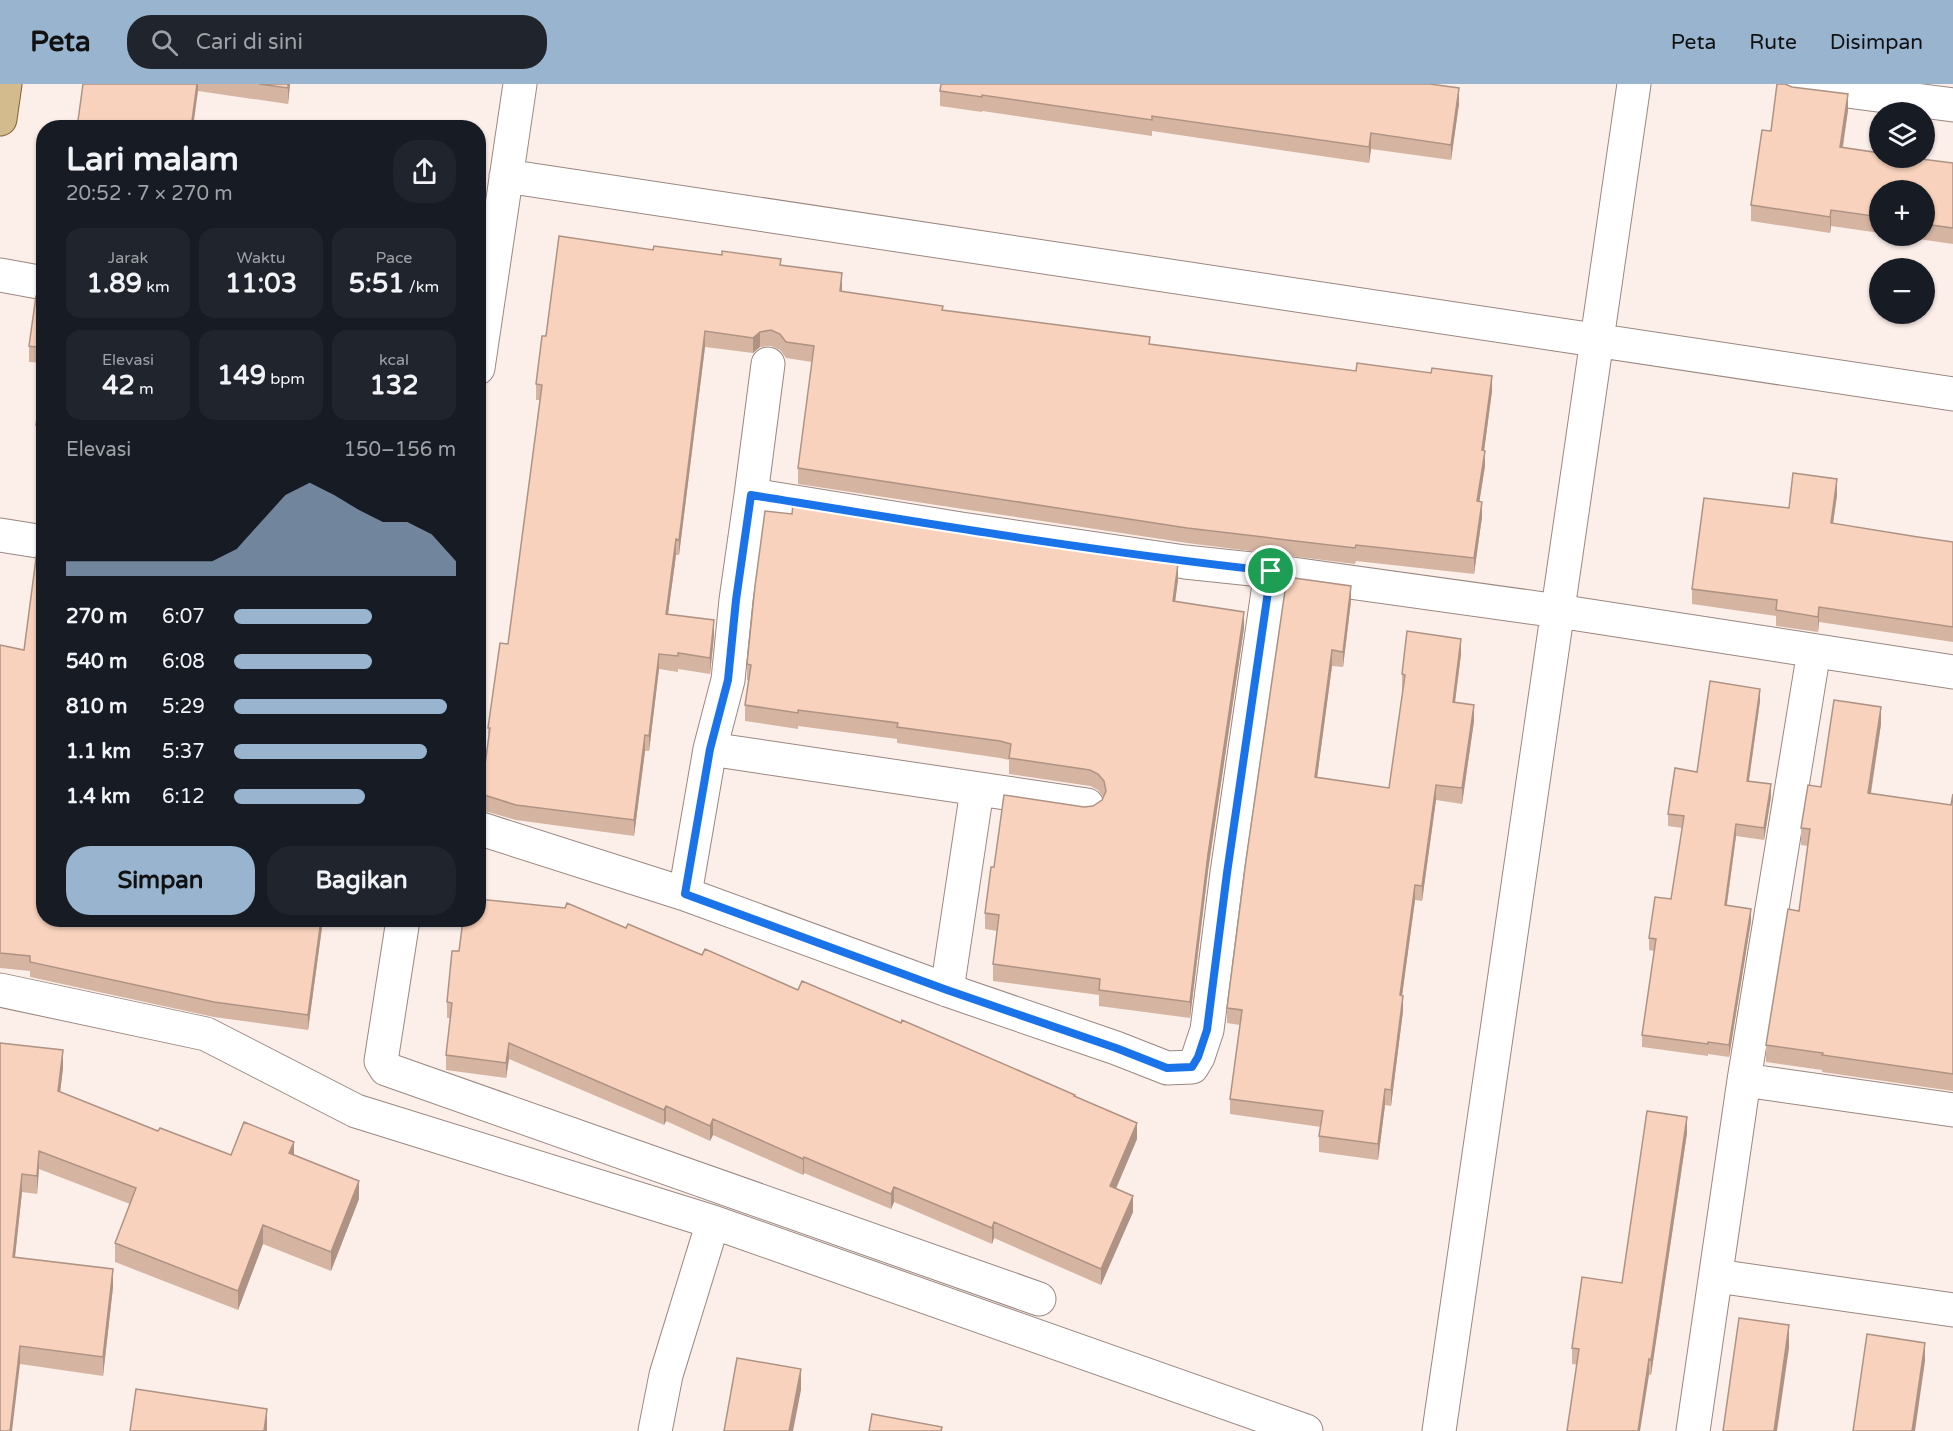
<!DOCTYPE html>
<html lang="id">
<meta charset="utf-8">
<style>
body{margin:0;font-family:"Varela Round",sans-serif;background:#20242c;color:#f1f3f6;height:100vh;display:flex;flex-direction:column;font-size:22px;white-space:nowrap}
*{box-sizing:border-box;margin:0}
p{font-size:20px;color:#9ea1a6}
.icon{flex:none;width:33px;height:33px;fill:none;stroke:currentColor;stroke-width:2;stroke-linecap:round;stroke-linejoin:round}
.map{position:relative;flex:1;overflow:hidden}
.drawer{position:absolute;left:36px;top:36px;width:450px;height:807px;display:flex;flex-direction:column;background:#171b24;border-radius:24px;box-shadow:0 2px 4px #0004}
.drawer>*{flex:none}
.fabs{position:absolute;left:1869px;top:18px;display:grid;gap:12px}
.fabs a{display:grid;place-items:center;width:66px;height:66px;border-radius:50%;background:#171b24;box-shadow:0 2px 4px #0004;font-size:30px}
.pin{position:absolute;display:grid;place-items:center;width:51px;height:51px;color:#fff;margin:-26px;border:3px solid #fff;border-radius:50%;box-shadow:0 2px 6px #0007}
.round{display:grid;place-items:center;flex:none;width:63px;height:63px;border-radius:24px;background:#20242c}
.headline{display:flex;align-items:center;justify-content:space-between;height:102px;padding:0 30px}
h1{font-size:33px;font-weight:700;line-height:45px}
.metrics{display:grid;grid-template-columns:repeat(3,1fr);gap:9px;height:102px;padding:6px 30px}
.metrics div{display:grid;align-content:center;border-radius:15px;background:#20242c;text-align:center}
.metrics b{font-size:26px;font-weight:700}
.metrics small{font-size:16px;font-weight:400}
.metrics p{font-size:16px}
.chart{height:168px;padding:12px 30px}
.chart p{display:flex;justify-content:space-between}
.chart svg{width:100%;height:108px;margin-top:6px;fill:#98b4cf;opacity:.7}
.cta{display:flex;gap:12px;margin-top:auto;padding:12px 30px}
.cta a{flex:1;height:69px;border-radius:24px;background:#98b4cf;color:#111;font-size:24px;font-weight:700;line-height:69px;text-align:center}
.cta a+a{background:#20242c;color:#f1f3f6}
ul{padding:0 30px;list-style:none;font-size:20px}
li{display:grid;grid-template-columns:96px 72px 1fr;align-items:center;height:45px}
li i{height:15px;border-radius:8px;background:#98b4cf}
header{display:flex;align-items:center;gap:36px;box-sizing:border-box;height:84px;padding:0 30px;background:#98b4cf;color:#111}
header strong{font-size:28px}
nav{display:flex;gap:33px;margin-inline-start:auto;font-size:21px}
.search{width:420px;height:54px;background:#20242c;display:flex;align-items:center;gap:15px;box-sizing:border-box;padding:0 21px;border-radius:24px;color:#9ea1a6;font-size:22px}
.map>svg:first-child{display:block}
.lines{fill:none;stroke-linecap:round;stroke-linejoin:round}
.minor-casing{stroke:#9b8780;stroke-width:35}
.major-casing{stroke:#826433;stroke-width:35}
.minor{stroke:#fff;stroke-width:33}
.major{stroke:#d4bb8e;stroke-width:33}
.wall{fill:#d5b5a2}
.shaded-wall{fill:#ae9384}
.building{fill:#f8d2bc;stroke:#ae9384;stroke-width:1.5}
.route-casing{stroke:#fff;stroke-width:12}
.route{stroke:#1a73e8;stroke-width:8}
</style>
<header>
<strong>Peta</strong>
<div class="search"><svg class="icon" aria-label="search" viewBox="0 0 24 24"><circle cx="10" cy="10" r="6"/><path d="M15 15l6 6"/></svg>Cari di sini</div>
<nav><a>Peta</a><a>Rute</a><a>Disimpan</a></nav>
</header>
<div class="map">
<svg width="1953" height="1347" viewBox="0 0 1953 1347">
<rect width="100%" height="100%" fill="#fcefea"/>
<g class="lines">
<defs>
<path id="minor" d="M1794 0 1953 21
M506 92 1953 310
M0 191 44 199
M478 284 520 0
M751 411 768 280
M0 451 44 458
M1271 487 1227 789 1207 946 1198 973 1192 983 1167 984 1116 964 947 906 685 810 710 665 728 596 736 516 751 411 961 445 1185 478 1271 487 1558 527 1953 588
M710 665 1087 721
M478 744 685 810
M403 836 381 977 386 985 1039 1215
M0 906 206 950 356 1027 713 1138 1306 1347
M947 906 977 706
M1744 996 1953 1026
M1717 1192 1953 1226
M655 1347 666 1291 713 1138
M1439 1347 1634 0
M1693 1347 1744 996 1814 567"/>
<path id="major" d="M0 35 5 0"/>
</defs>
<!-- minor casing -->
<use href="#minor" class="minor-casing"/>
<!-- major casing -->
<use href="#major" class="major-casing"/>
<!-- minor -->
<use href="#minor" class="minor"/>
<!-- major -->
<use href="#major" class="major"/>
</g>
<!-- wall -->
<path class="wall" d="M83 0H290L288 20 198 7Z
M1792 3 1848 26 1843 64 1953 79V160L1897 152H1924V106H1880V149L1831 142 1830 149 1751 137V121L1771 47Z
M940 7 1459 20 1451 76 1371 65 1369 79 1152 47V52L982 27V28L940 22Z
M653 166 781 181 842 204V208L943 226 1150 260 1492 307 1484 367 1485 382 1479 418 1482 433 1474 490 1356 477 1355 480 1187 459 798 400V384L812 278 786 274 780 266 771 262 760 263 753 269 705 263 679 471H676L668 530 714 552 710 590 678 585V588L659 585 649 667H645L634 752 516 736 481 726V710L488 659V644L508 560 540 316H536V300L546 252Z
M44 213V279L29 278V262Z
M44 286V357L36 356V341Z
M1837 411 1833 439 1918 453 1953 458V558L1819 538 1818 548 1776 542V532L1692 520V505L1789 424Z
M1178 496 1175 517 1244 544 1208 787 1190 934 1099 922V911L993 897V880L997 847 985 845V829L994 783 1084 723 1093 722 1102 716 1103 713 1098 706 1090 702 1009 690V676L1000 674 897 659V655L798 642V645L745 637V621L749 597 747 596V580Z
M1351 517 1343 583 1332 582 1317 693 1389 704 1403 606H1402V590L1461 570 1455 618 1474 637 1462 720 1436 716 1422 817 1415 816 1402 911 1403 927 1391 1022 1385 1021 1378 1076 1319 1068V1052L1321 1043 1230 1030V1015L1240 941 1227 939V924L1246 776Z
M0 561 24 566 44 836H323L308 946 214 933 30 893V887L0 884Z
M1760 617 1749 697 1771 713 1764 756 1736 752 1727 821 1751 837 1729 973 1708 970V972L1642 963V951L1654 867 1649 866V854L1671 815 1682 744 1668 742V730L1697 688Z
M1881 640 1871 710 1951 721 1953 710V1007L1822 988V986L1766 978V961L1799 827 1808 762 1801 761V744L1821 703Z
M626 844 798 906 1075 1013 1137 1055 1116 1105 1133 1128 1101 1201 994 1154 992 1160 894 1118 891 1125 804 1089 803 1091 713 1051 710 1057 666 1037 664 1041 509 975 506 994 446 986V971L450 934H447V918L459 867Z
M0 959 63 984 60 1008 158 1047 231 1071H294L359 1115 331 1187 263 1160 238 1226 115 1178V1159L130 1120 39 1085 37 1110 22 1108 15 1173 113 1203 103 1292 20 1280Z
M1687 1049 1651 1291 1572 1280V1264L1622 1199Z"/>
<!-- shaded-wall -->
<path class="shaded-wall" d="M197 0H198V7L193 44H191Z
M288 0H290L288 20Z
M1459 4V20L1451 76V61Z
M1848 10V26L1840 79V63Z
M1371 49V65L1369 79V63Z
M1831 126V142L1830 149V133Z
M842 189V204L840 223V207Z
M705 247V263L679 471V456Z
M760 248V263L753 269V254Z
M1492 292V307L1482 382V366Z
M1485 367V382L1477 433V417Z
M1837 395V411L1831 454V439Z
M1482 418V433L1474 490V474Z
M676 455V471L666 545V530Z
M1178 480V496L1173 533V517Z
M1351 502V517L1343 583V568Z
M1819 523V538L1818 548V533Z
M1244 528V544L1208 787 1190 934V918L1208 770Z
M714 536V552L710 590V574Z
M1461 555V570L1453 634V618Z
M1332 566V582L1315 709V693Z
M659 570V585L649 667V652Z
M1760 605V617L1747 709V697Z
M1474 621V637L1462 720V704Z
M1881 623V640L1868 726V709Z
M645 651V667L634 752V736Z
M1771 700V713L1764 756V744Z
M1436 701V716L1422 817V802Z
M1736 740V752L1725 833V821Z
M1415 801V816L1400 927V911Z
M1751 825V837L1729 973V961Z
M321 836H323L308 946V931Z
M1403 912V927L1391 1022V1006Z
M509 959V975L506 994V979Z
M63 966V984L58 1026V1007Z
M1385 1005V1021L1378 1076V1060Z
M666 1022V1037L664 1041V1026Z
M1687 1033V1049L1651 1291V1276Z
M713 1035V1051L710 1057V1042Z
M1137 1039V1055L1110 1118V1102Z
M294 1058V1076L289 1069Z
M39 1067V1085L37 1110V1092Z
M804 1073V1089L803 1091V1075Z
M22 1090V1108L13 1191V1173Z
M359 1097V1115L331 1187V1168Z
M894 1103V1118L891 1125V1110Z
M1133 1112V1128L1101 1201V1185Z
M994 1138V1154L992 1160V1144Z
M263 1141V1160L238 1226V1207Z
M113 1185V1203L103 1292V1273Z
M1789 1241V1264L1777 1347H1774Z
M1925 1259V1277L1915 1347H1912Z
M20 1262V1280L12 1347H10Z
M1649 1275V1291L1640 1347H1638Z
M801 1285V1306L793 1347H789Z
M267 1325V1347H264Z"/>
<!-- building -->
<path class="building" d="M83 0H197L191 44H77Z
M259 0H288V4Z
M941 0H1430L1459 4 1451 61 1371 49 1369 63 1152 32V36L982 11V13L940 7Z
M1777 0H1785L1792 3 1848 10 1840 63 1880 69V74H1913L1953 79V144L1924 140V106H1880V133L1831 126 1830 133 1751 121 1762 46 1771 47Z
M559 152 653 166 654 162 722 171V167L781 175 780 181 842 189 840 207 943 222 942 226 1150 253 1149 260 1356 287 1357 279 1431 289 1432 284 1492 292 1482 366 1485 367 1477 417 1482 418 1474 474 1356 461 1355 464 1187 444 798 384 814 262 786 258 780 250 771 246 760 248 753 254 705 247 679 456 676 455 666 530 714 536 710 574 678 569V572L659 570 649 652 645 651 634 736 516 721 481 710 490 644H488L500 559 508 560 542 301 536 300 542 252H546Z
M36 212 44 213V264L29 262Z
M44 286V342L36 341Z
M1793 389 1837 395 1831 439 1918 453 1953 458V543L1819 523 1818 533 1776 526 1777 516 1692 505 1704 414 1789 424Z
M793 420 1178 480 1173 517 1244 528 1208 770 1190 918 1099 906 1100 895 993 880 999 831 985 829 991 783H994L1004 711 1084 723 1093 722 1102 716 1106 707 1104 697 1098 690 1090 686 1009 674 1011 660 1000 657 897 643 898 639 798 626V629L745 621 751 581 747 580 755 502 765 427 792 430Z
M37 467H44V836H321L308 931 214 918 30 878V872L0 869V561L24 566Z
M1287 493 1351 502 1343 568 1332 566 1315 693 1389 704 1405 591 1402 590 1407 547 1461 555 1453 618 1474 621 1462 704 1436 701 1422 802 1415 801 1400 911 1403 912 1391 1006 1385 1005 1378 1060 1319 1052 1323 1027 1230 1015 1242 926 1227 924 1246 776Z
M1710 597 1760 605 1747 697 1771 700 1764 744 1736 740 1725 821 1751 825 1729 961 1708 958V960L1642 951 1656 855 1649 854 1655 813 1671 815 1684 732 1668 730 1675 684 1697 688Z
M1834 616 1881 623 1868 709 1951 721 1953 710V990L1822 971 1823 969 1766 961 1788 825 1799 827 1810 745 1801 744 1808 701 1821 703Z
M478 815 565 824 567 819 626 844 628 840 702 871 705 865 798 906 802 897 901 939 902 936 1075 1011 1074 1012 1137 1039 1110 1102 1133 1112 1101 1185 994 1138 992 1144 894 1103 891 1110 804 1073 803 1075 713 1035 710 1042 666 1022 664 1026 509 959 506 979 446 971 452 919 447 918 452 867H459L463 836H478Z
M0 959 63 966 58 1007 158 1047 160 1044 231 1071 244 1038 294 1058 289 1069 359 1097 331 1168 263 1141 238 1207 115 1159 136 1104 39 1067 37 1092 22 1090 13 1173 113 1185 103 1273 20 1262 10 1347H0Z
M1647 1027 1687 1033 1651 1276 1649 1275 1638 1347H1567L1579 1265 1572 1264 1582 1193 1622 1199Z
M1739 1234 1789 1241 1774 1347H1723Z
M1867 1250 1925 1259 1912 1347H1853Z
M737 1274 801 1285 789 1347H724Z
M136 1305 267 1325 264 1347H130Z
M872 1330 942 1343 941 1347H869Z"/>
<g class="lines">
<defs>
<path id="route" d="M751 411C924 439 1097 468 1271 487L1227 789 1207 946 1198 973 1192 983 1167 984 1116 964 947 906 685 810 710 665 728 596 736 516Z"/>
</defs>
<!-- route casing -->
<use href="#route" class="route-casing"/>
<!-- route -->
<use href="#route" class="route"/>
</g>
</svg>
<div class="fabs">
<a><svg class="icon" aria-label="layers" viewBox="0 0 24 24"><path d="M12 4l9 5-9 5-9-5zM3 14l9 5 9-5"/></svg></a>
<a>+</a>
<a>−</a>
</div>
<div class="pin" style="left:1271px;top:487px;background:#1e9e55"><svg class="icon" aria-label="arrive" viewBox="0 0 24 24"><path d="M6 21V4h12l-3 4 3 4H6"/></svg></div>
<section class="drawer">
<div class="headline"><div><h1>Lari malam</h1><p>20:52 · 7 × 270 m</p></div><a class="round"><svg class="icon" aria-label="share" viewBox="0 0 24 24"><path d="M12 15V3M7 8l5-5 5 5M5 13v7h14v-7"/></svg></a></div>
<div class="metrics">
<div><p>Jarak</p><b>1.89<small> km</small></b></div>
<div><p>Waktu</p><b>11:03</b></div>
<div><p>Pace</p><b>5:51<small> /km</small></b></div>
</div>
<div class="metrics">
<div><p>Elevasi</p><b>42<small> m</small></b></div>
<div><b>149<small> bpm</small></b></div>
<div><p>kcal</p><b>132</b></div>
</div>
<div class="chart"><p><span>Elevasi</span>150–156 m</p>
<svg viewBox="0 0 160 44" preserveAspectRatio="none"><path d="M0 44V38L10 38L20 38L30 38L40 38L50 38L60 38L70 33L80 22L90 11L100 6L110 11L120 17L130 22L140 22L150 27L160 38V44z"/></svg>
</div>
<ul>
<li><b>270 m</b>6:07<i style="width:62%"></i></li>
<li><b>540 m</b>6:08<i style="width:62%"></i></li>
<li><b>810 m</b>5:29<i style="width:96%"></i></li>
<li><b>1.1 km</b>5:37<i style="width:87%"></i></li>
<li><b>1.4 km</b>6:12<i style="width:59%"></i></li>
</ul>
<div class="cta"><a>Simpan</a><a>Bagikan</a></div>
</section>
</div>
